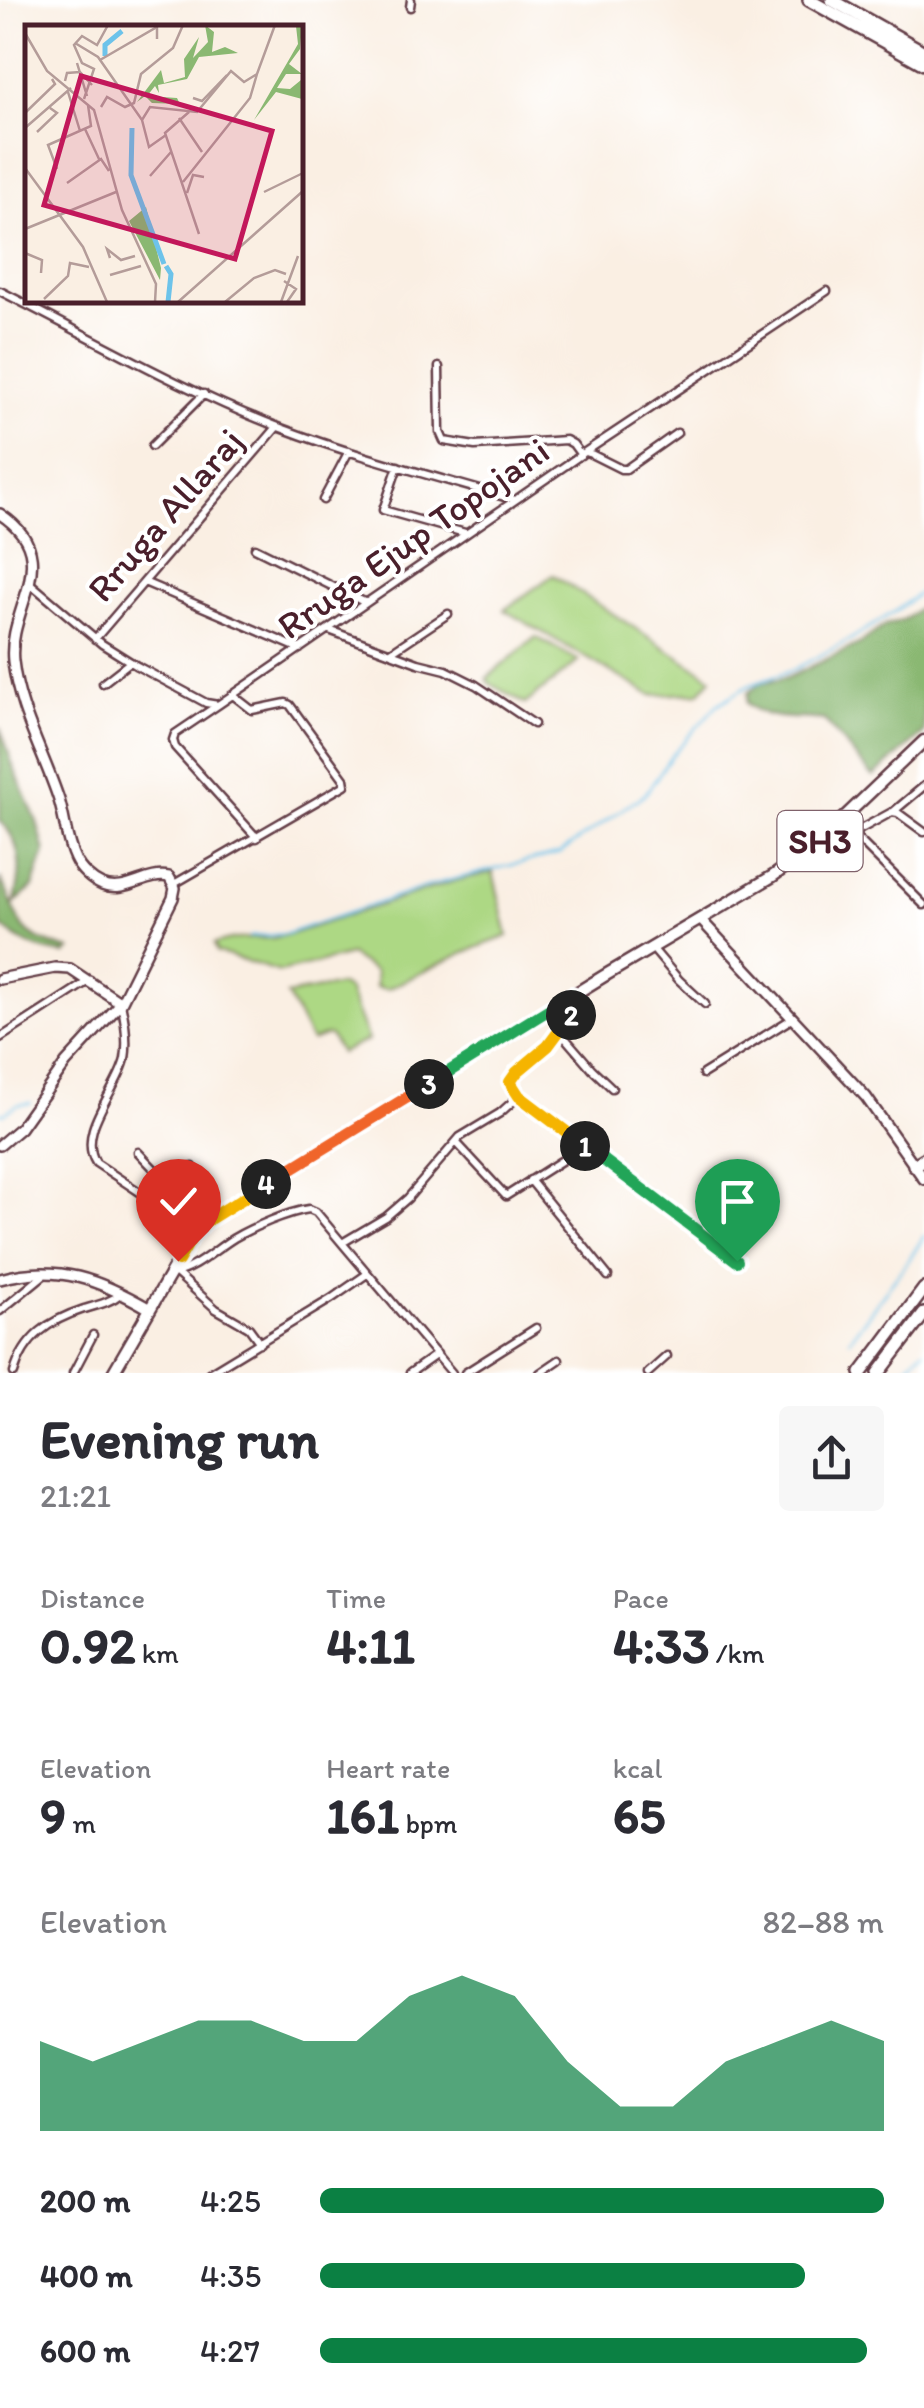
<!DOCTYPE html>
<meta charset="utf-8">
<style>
body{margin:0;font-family:Itim,sans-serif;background:#f7f7f7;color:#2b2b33;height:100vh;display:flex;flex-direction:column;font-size:38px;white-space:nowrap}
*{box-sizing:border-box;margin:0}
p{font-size:32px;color:#7c7c81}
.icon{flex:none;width:55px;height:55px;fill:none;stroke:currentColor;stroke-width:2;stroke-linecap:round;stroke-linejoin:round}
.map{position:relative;height:1373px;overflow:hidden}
.side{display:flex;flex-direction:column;background:#fff;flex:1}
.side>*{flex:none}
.pin{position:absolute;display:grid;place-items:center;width:85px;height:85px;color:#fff;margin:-102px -42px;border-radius:50% 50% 50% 0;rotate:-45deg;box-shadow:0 0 10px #0007}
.pin .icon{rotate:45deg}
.km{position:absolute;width:50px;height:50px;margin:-25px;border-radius:50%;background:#222;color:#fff;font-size:28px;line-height:50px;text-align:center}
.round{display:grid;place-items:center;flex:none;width:105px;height:105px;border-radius:10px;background:#f7f7f7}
.summary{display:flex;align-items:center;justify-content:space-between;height:170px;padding:0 40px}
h1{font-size:55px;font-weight:700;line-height:75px}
.stats{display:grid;grid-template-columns:repeat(3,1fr);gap:15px;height:170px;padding:10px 40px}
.stats div{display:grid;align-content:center}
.stats b{font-size:50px;font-weight:700}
.stats small{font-size:28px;font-weight:400}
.stats p{font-size:28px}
.chart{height:280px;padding:20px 40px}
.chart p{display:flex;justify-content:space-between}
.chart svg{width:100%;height:180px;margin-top:10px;fill:#0b8043;opacity:.7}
ul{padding:0 40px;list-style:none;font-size:32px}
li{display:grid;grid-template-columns:160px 120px 1fr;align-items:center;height:75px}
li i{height:25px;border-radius:12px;background:#0b8043}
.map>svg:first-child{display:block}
.green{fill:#add884;stroke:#7c7c58;stroke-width:2.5}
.forest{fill:#8ab872;stroke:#6a6c4e;stroke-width:2.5}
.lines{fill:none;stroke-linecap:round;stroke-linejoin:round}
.stream{stroke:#6dc3ea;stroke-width:2.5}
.street-casing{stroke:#643e47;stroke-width:11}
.secondary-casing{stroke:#643e47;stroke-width:14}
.primary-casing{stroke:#643e47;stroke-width:15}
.highway-casing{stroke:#643e47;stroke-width:16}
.street{stroke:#fff;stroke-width:6}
.secondary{stroke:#fff;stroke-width:9}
.primary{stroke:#fff;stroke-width:10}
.highway{stroke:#fff;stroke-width:11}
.split-1-casing{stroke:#fff;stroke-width:20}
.split-2-casing{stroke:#fff;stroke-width:20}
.split-3-casing{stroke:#fff;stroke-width:20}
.split-4-casing{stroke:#fff;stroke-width:20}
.split-5-casing{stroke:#fff;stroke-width:20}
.split-1{stroke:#22a559;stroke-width:12}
.split-2{stroke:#f5b400;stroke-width:12}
.split-3{stroke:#22a559;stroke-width:12}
.split-4{stroke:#f0652b;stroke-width:12}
.split-5{stroke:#f5b400;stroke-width:12}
.labels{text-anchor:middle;stroke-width:8;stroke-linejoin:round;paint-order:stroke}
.shield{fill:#fff;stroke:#80626b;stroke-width:2.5}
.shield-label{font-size:35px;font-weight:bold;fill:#4a1f2b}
.street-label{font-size:38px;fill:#4a1f2b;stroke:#fff}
.inset-river{fill:none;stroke:#6dc3ea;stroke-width:5}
.inset-road{fill:none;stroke:#b49c99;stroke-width:2.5}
.view{fill:#c2185b;fill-opacity:0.15;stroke:#c2185b;stroke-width:5}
.inset-edge{fill:none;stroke:#4a1f2b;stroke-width:5}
</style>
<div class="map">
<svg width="924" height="1373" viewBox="0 0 924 1373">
<rect width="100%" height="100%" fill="#fff"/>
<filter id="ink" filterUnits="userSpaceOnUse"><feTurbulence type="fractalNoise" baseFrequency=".01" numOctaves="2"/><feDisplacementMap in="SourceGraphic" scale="20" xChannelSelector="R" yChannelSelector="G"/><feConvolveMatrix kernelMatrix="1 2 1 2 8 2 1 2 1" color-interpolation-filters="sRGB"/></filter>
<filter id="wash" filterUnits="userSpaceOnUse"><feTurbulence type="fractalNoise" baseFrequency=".0048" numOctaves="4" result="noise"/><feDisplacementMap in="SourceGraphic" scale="40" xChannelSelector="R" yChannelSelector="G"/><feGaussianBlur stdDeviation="2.25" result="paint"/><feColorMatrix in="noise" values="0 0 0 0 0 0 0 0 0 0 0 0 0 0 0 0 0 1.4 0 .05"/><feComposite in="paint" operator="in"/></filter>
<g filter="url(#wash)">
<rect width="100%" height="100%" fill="#faefe3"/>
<!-- green -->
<path class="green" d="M553 575 712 678 699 693 651 695 504 610Z
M536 637 579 661 525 704 489 683 487 678Z
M493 872 508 936 465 952 387 989 376 987 375 972 350 955 280 972 217 952 214 944 234 939 274 938 297 932 454 881Z
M340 985 348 990 368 1040 340 1053 331 1037 327 1035 311 1041 287 995Z"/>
<!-- forest -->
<path class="forest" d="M924 605V733L873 777 824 720C798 716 768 723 747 703L748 693 759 684 787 678 859 644 884 626 902 620Z
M0 727 13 766 37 822 45 852 33 887 14 904C22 875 24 844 0 821Z
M0 878C25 925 12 934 70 950L66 954C40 952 20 942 0 925Z"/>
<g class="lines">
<!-- stream -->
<path class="stream" d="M249 937 286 934 435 884 560 853 646 793 672 755 717 705 748 686 791 671 851 639 897 610 924 589
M0 1112 3 1114 17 1105 31 1103
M850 1339 911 1257 924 1236
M901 1373 924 1350"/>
</g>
</g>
<g filter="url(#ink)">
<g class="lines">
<defs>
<path id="street" d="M410 7 411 0
M0 291C93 338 184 391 281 428 357 457 437 477 515 500
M439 367 440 432 444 441 475 446 566 440 573 444 581 455
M152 446 204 394
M587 452 621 469H626L677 433
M398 466 383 510 465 533
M323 500 349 451
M255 548 366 603
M144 582 300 649
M31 584 102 644 137 666 206 703 218 705 585 452 827 291
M329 630 418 663 446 670 476 685 534 724
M95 639 277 427
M391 652 448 614
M103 683 130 662
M218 705 175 734 173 740 175 747 257 838
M893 812 924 786
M852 833 924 905
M812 848 818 856 830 846 892 812 898 813 924 832
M174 884 345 785 344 779 290 705 286 703 252 710 234 696
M652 948 679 980 705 1004
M573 996 575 1009C557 1037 536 1056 511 1077L510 1084 525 1102 737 1261
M121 1003C125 1020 128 1041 125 1059 118 1090 76 1131 96 1163L150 1199 167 1184 193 1167
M560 1032 592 1069 612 1088
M0 1038 90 980
M703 1074 793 1018
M456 1142 506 1196 594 1140
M138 1152 205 1222
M530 1180 608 1276
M342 1243 386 1217 408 1198 460 1137 500 1113 519 1096
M176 1273 216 1309 249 1328 260 1343
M171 1274C196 1269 213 1251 234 1238 253 1227 288 1212 309 1209L316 1212 342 1243 452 1373
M0 1311 45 1274
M14 1373C24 1337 50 1320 84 1309 98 1305 111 1302 122 1293
M73 1373 93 1335
M209 1373 331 1299 367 1274
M410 1373 437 1354
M465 1373 536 1328
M540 1373 559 1360
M648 1373 667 1356"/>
<path id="secondary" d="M0 514C66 557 7 607 13 661 18 709 44 754 59 800 65 819 66 841 75 859 80 870 91 880 102 885 126 895 146 872 169 877L175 888 173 898 121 1003 66 1063 20 1128 0 1145
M701 920 866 1097 924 1179
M0 979 55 968 70 969 121 1003
M0 1279C58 1263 100 1280 150 1309"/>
<path id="primary" d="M113 1373 193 1235 205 1222 604 976 773 876 812 848 924 741"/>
<path id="highway" d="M809 0 924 64
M832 0 924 52
M914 1165 924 1159
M861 1373 924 1289
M879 1373 924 1314"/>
</defs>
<!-- street casing -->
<use href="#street" class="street-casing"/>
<!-- secondary casing -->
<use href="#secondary" class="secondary-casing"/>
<!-- primary casing -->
<use href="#primary" class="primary-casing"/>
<!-- highway casing -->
<use href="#highway" class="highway-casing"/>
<!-- street -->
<use href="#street" class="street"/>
<!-- secondary -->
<use href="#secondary" class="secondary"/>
<!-- primary -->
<use href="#primary" class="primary"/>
<!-- highway -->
<use href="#highway" class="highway"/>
</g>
</g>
<g class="lines" filter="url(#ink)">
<defs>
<path id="split-1" d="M585 1146 737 1261"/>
<path id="split-2" d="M571 1015 548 1046 517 1072 510 1082 519 1096 585 1146"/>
<path id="split-3" d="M429 1084 572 995 576 1006 571 1015"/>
<path id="split-4" d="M266 1184 429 1084"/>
<path id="split-5" d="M178 1261 193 1235 205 1222 266 1184"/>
</defs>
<!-- split-1 casing -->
<use href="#split-1" class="split-1-casing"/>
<!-- split-2 casing -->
<use href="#split-2" class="split-2-casing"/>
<!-- split-3 casing -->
<use href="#split-3" class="split-3-casing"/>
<!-- split-4 casing -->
<use href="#split-4" class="split-4-casing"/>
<!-- split-5 casing -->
<use href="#split-5" class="split-5-casing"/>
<!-- split-1 -->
<use href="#split-1" class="split-1"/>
<!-- split-2 -->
<use href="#split-2" class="split-2"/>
<!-- split-3 -->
<use href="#split-3" class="split-3"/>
<!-- split-4 -->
<use href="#split-4" class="split-4"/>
<!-- split-5 -->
<use href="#split-5" class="split-5"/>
</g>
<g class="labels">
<!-- shield labels -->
<rect class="shield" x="777.5" y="811" width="85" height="60" rx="8"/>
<g class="shield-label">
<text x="820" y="853">SH3</text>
</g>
<!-- street labels -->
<g class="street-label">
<text transform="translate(165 515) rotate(-49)" y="13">Rruga Allaraj</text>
<text transform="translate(413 538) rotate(-35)" y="13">Rruga Ejup Topojani</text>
</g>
</g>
<!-- overview -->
<g transform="translate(25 25)">
<rect width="278" height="278" fill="#faefe3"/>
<path d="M180 0 189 7 187 27 200 22 213 28 174 32 162 54 133 60 134 68 130 61 122 71 152 73 155 79 127 78 120 71 112 77 136 45 139 58 160 52 159 34 174 12 168 33 183 17ZM277 0 275 24 264 39 277 49H261L252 63 265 64 276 55 277 74 251 67 229 95 273 19 271 1ZM121 182 136 243 135 255 104 196Z" fill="#8ab872"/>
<path class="inset-river" d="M80 31V20L97 6M107 103 106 150 139 239M141 241 146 249 143 277"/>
<path class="inset-road" d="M0 8 22 46 69 85 97 185 131 259 130 277M50 18 73 32 117 95 125 82 172 87 206 46 219 57 232 49 250 0M75 35 132 2V14M52 38 62 71M40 56 42 48 55 47 67 60M43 67 55 106M168 73 177 76 202 50M59 74 69 44 57 38 49 20 57 11 72 20 83 0M76 82 82 72 100 82 109 78 116 49 148 23 158 0M164 87 140 108 174 209M0 88 30 59 27 54M154 93 177 127M117 95 124 122 141 110M0 103 46 63M60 104 74 134M12 107 32 88 25 83M0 143 58 222 82 277M32 144 23 120 66 101 63 80M125 151 146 127M158 157 225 73 232 49M42 158 76 134 84 146M239 167 278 148M162 168 168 150 179 152M0 204 91 167M0 228 17 235 16 248M85 233 82 224 96 235 110 231M85 250 116 241M259 256 271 264 262 277M19 274 43 251 45 238 64 242M153 277 278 166M200 277 229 253 250 245 261 249M256 277 273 231"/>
<path class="view" d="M56 51 247 106 210 234 19 180Z"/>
<rect width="278" height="278" class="inset-edge"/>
</g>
</svg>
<div class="pin" style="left:737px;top:1261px;background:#1e9e55"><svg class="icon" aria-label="arrive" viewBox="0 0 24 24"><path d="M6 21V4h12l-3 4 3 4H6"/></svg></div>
<div class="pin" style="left:178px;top:1261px;background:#d93025"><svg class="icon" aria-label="check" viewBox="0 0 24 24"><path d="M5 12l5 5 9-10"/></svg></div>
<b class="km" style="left:585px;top:1146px">1</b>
<b class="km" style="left:571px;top:1015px">2</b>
<b class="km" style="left:429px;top:1084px">3</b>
<b class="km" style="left:266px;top:1184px">4</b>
</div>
<section class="side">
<div class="summary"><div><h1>Evening run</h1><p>21:21</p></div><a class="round"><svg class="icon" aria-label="share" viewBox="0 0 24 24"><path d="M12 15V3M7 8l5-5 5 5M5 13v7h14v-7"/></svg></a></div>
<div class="stats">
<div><p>Distance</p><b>0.92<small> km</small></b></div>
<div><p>Time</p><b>4:11</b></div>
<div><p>Pace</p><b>4:33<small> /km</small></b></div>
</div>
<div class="stats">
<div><p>Elevation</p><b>9<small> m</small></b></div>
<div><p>Heart rate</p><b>161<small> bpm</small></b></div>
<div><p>kcal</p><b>65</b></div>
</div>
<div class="chart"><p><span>Elevation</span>82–88 m</p>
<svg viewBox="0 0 160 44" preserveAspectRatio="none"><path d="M0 44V22L10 27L20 22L30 17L40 17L50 22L60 22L70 11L80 6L90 11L100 27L110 38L120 38L130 27L140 22L150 17L160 22V44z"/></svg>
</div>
<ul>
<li><b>200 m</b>4:25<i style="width:100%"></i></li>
<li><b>400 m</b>4:35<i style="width:86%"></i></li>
<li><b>600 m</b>4:27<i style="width:97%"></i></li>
</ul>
</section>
